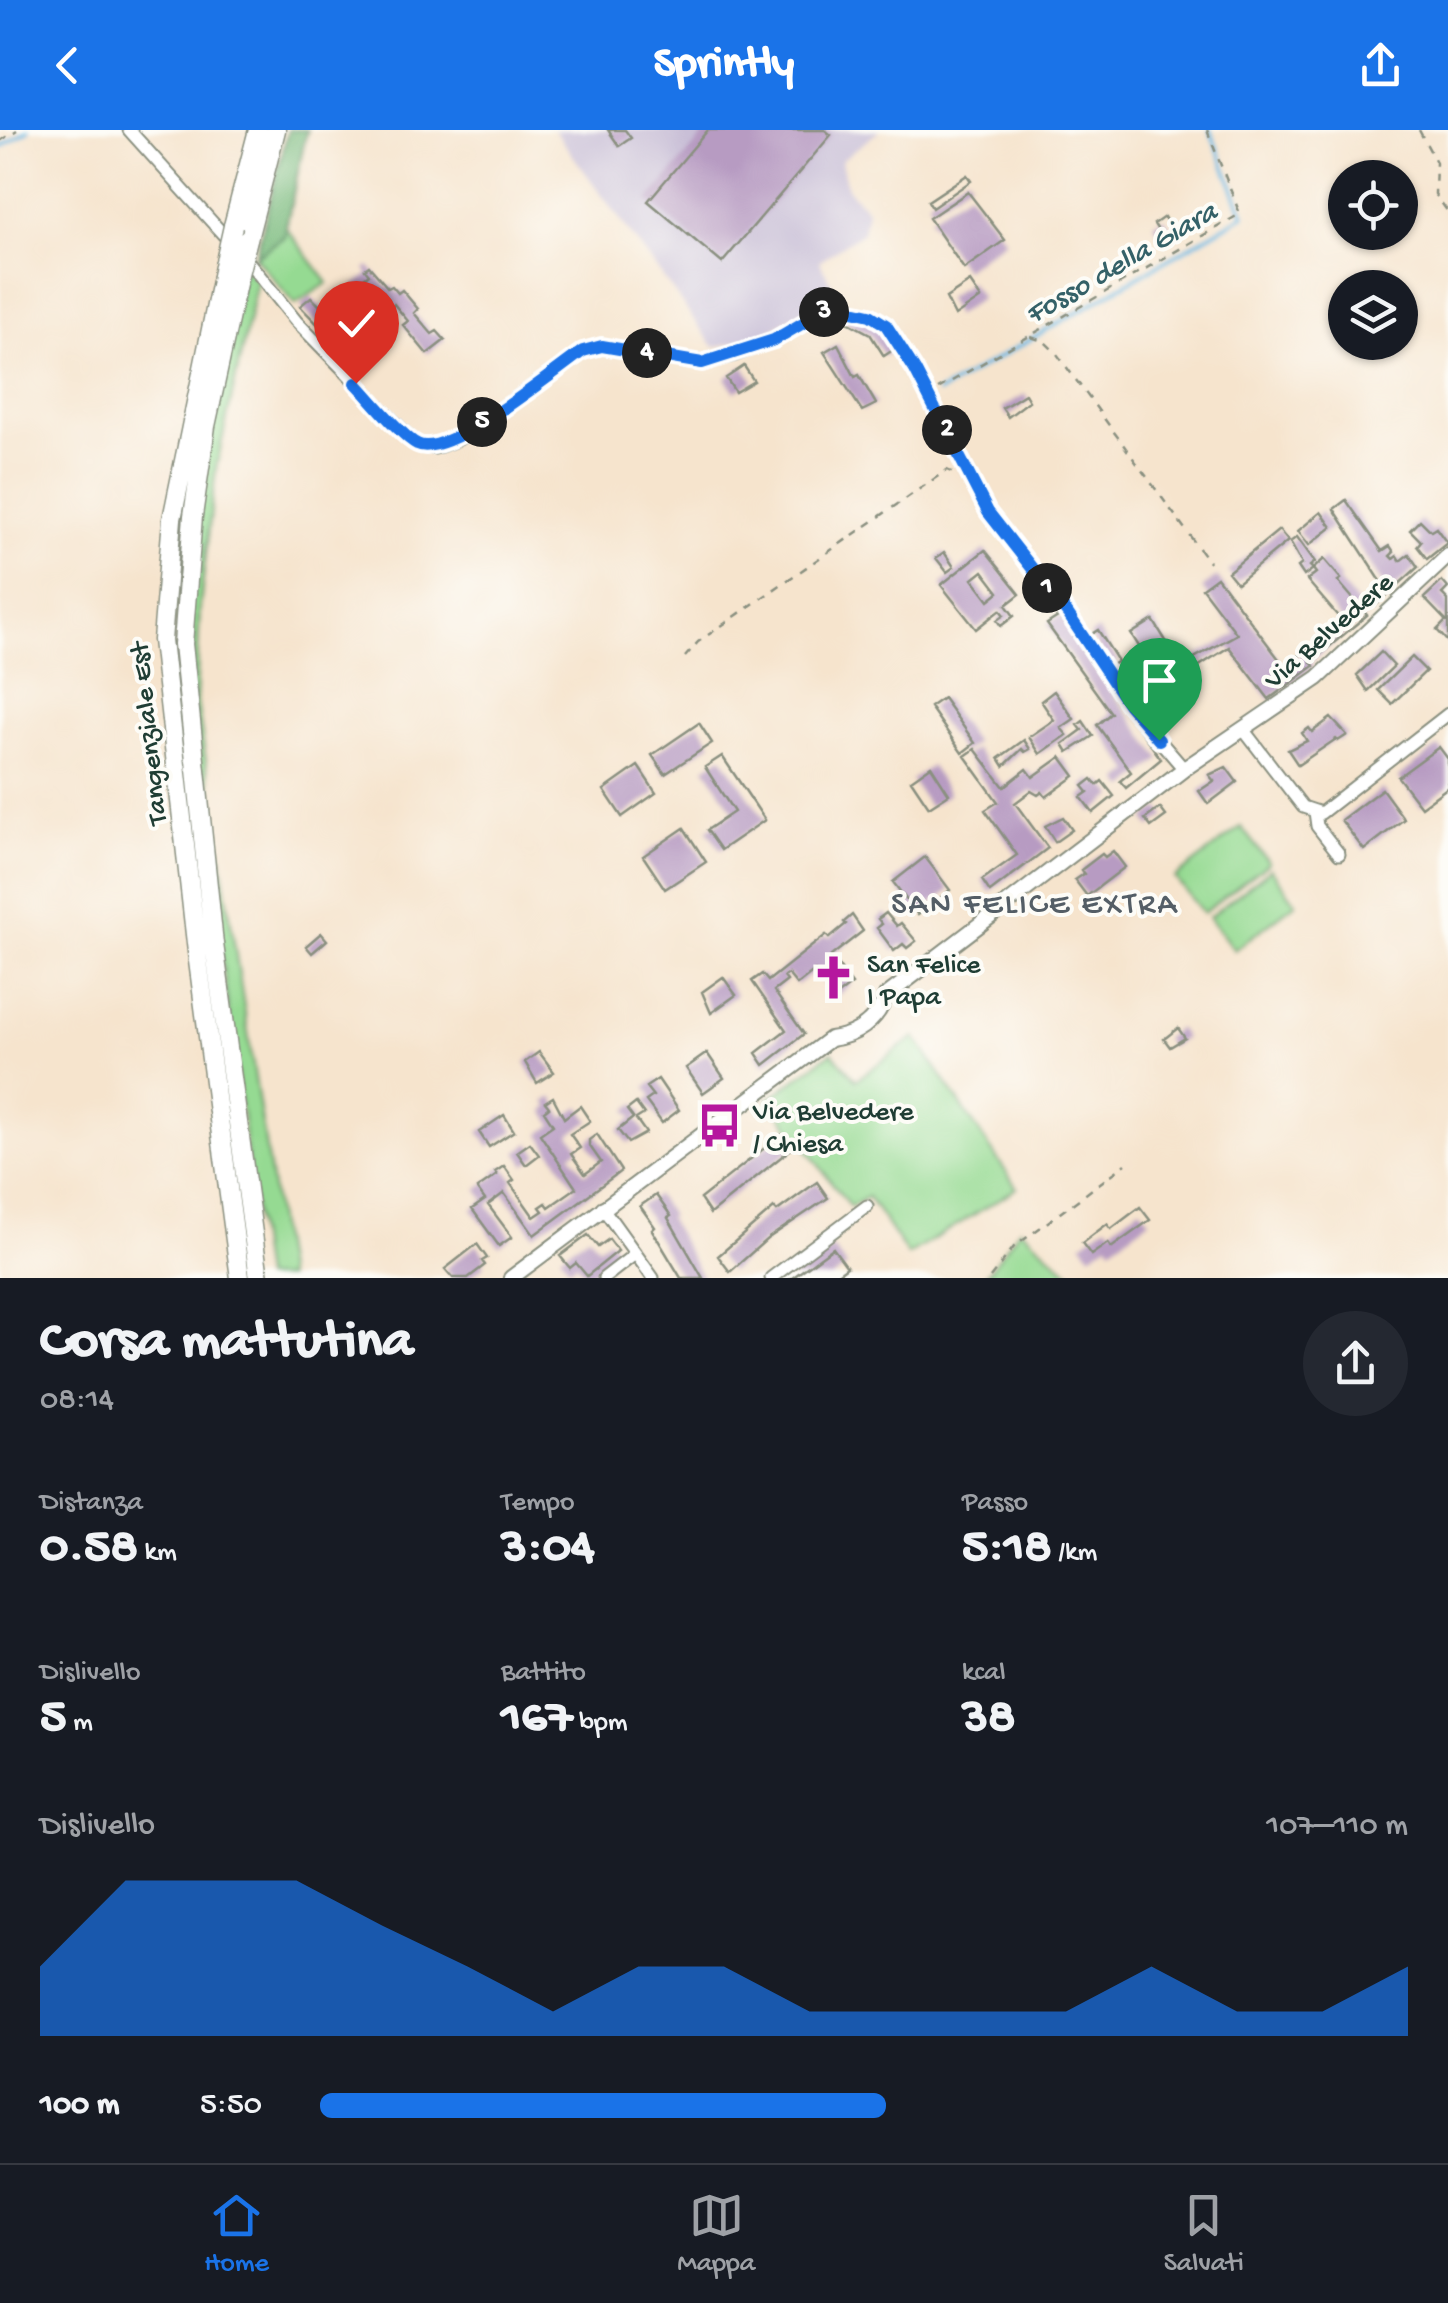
<!DOCTYPE html>
<html lang="it">
<meta charset="utf-8">
<style>
body{margin:0;font-family:"Gochi Hand",sans-serif;background:#242831;color:#f1f3f6;height:100vh;display:flex;flex-direction:column;font-size:38px;white-space:nowrap}
*{box-sizing:border-box;margin:0}
p{font-size:32px;color:#9ea1a6}
.icon{flex:none;width:55px;height:55px;fill:none;stroke:currentColor;stroke-width:2;stroke-linecap:round;stroke-linejoin:round}
.map{position:relative;height:1148px;overflow:hidden}
.details{display:flex;flex-direction:column;background:#171b24;flex:1}
.details>*{flex:none}
.tools{position:absolute;left:1328px;top:30px;display:grid;gap:20px}
.tools a{display:grid;place-items:center;width:90px;height:90px;border-radius:50%;background:#171b24;box-shadow:0 2px 8px #0004;font-size:50px}
.pin{position:absolute;display:grid;place-items:center;width:85px;height:85px;color:#fff;margin:-102px -42px;border-radius:50% 50% 50% 0;rotate:-45deg;box-shadow:0 0 10px #0007}
.pin .icon{rotate:45deg}
.km{position:absolute;width:50px;height:50px;margin:-25px;border-radius:50%;background:#222;color:#fff;font-size:28px;line-height:50px;text-align:center}
.round{display:grid;place-items:center;flex:none;width:105px;height:105px;border-radius:52px;background:#242831}
.headline{display:flex;align-items:center;justify-content:space-between;height:170px;padding:0 40px}
h1{font-size:55px;font-weight:800;line-height:75px}
.figures{display:grid;grid-template-columns:repeat(3,1fr);gap:15px;height:170px;padding:10px 40px}
.figures div{display:grid;align-content:center}
.figures b{font-size:50px;font-weight:800}
.figures small{font-size:28px;font-weight:400}
.figures p{font-size:28px}
.chart{height:280px;padding:20px 40px}
.chart p{display:flex;justify-content:space-between}
.chart svg{width:100%;height:180px;margin-top:10px;fill:#1a73e8;opacity:.7}
ul{padding:0 40px;list-style:none;font-size:32px}
li{display:grid;grid-template-columns:160px 120px 1fr;align-items:center;height:75px}
li i{height:25px;border-radius:12px;background:#1a73e8}
header{display:flex;justify-content:space-between;align-items:center;height:130px;padding:0 40px;background:#1a73e8;color:#fff;font-size:45px;font-weight:800}
.tabs{display:flex;justify-content:space-around;align-items:center;height:140px;border-top:2px solid #363941;background:#171b24;font-size:28px;color:#9ea1a6}
.tabs a{display:grid;justify-items:center;gap:5px}
.tabs .on{color:#1a73e8}
.map>svg:first-child{display:block}
.industrial{fill:#c9bfd7}
.green{fill:#95da92;stroke:#5a8c63;stroke-width:2.5}
.forest{fill:#78ba7c;stroke:#4c7c58;stroke-width:2.5}
.lines{fill:none;stroke-linecap:round;stroke-linejoin:round}
.stream{stroke:#66b6e0;stroke-width:4}
.building{fill:#b79bc2;fill-rule:evenodd}
.minor-casing{stroke:#8a9080;stroke-width:15}
.tertiary-casing{stroke:#8a9080;stroke-width:18}
.trunk-casing{stroke:#8a9080;stroke-width:21}
.path{stroke:#8a9080;stroke-width:2.5;stroke-dasharray:8 8;stroke-linecap:butt}
.minor{stroke:#fff;stroke-width:11}
.tertiary{stroke:#fff;stroke-width:14}
.trunk{stroke:#fff;stroke-width:18}
.trunk-bridge-casing{stroke:#8a9080;stroke-width:21;stroke-linecap:butt}
.trunk-bridge{stroke:#fff;stroke-width:18}
.route-casing{stroke:#fff;stroke-width:20}
.route{stroke:#1a73e8;stroke-width:12}
.labels{text-anchor:middle;stroke-width:8;stroke-linejoin:round;paint-order:stroke}
.street-label{font-size:28px;fill:#1f3d34;stroke:#fdfcf7}
.poi-label{font-size:28px;fill:#1f3d34;stroke:#fdfcf7;text-anchor:start}
.water-label{font-size:30px;font-style:italic;fill:#346168;stroke:#fdfcf7}
.quarter-label{font-size:32px;letter-spacing:2.5px;fill:#545e66;stroke:#fdfcf7}
</style>
<header><svg class="icon" aria-label="back" viewBox="0 0 24 24"><path d="M15 5l-7 7 7 7"/></svg>Sprintly<svg class="icon" aria-label="share" viewBox="0 0 24 24"><path d="M12 15V3M7 8l5-5 5 5M5 13v7h14v-7"/></svg></header>
<div class="map">
<svg width="1448" height="1148" viewBox="0 0 1448 1148">
<rect width="100%" height="100%" fill="#fdfcf7"/>
<filter id="ink" filterUnits="userSpaceOnUse"><feTurbulence type="fractalNoise" baseFrequency=".01" numOctaves="2"/><feDisplacementMap in="SourceGraphic" scale="20" xChannelSelector="R" yChannelSelector="G"/><feConvolveMatrix kernelMatrix="1 2 1 2 8 2 1 2 1" color-interpolation-filters="sRGB"/></filter>
<filter id="wash" filterUnits="userSpaceOnUse"><feTurbulence type="fractalNoise" baseFrequency=".0048" numOctaves="4" result="noise"/><feDisplacementMap in="SourceGraphic" scale="40" xChannelSelector="R" yChannelSelector="G"/><feGaussianBlur stdDeviation="2.25" result="paint"/><feColorMatrix in="noise" values="0 0 0 0 0 0 0 0 0 0 0 0 0 0 0 0 0 1.4 0 .05"/><feComposite in="paint" operator="in"/></filter>
<g filter="url(#wash)">
<rect width="100%" height="100%" fill="#f6e4cd"/>
<!-- industrial -->
<path class="industrial" d="M554 0H880L841 31 847 58 867 80 863 102 819 131 839 167 802 181 761 207 714 217Z"/>
<!-- green -->
<path class="green" d="M286 98 328 153 295 174 255 127 284 107Z
M244 137 257 151 216 338 200 475 196 567 286 1148H263L185 544 196 349Z
M1241 697 1269 733 1203 783 1175 748Z
M1271 739 1296 773 1234 820 1209 787Z
M915 907 1017 1058 908 1125 868 1067 850 1077 769 969 832 922 856 950Z
M1020 1098 1076 1148H984Z"/>
<!-- forest -->
<path class="forest" d="M288 0H307L284 106 255 127Z"/>
<g class="lines">
<!-- stream -->
<path class="stream" d="M0 18 28 0
M938 263 1244 85 1210 0"/>
</g>
<g id="blocks">
<!-- building -->
<path class="building" d="M608 0H625L631 8 619 16Z
M708 0H825L831 5 722 133 648 71Z
M967 45 971 51 932 78 928 71Z
M968 62 1005 110 964 139 929 88Z
M1164 87 1174 104 1164 110 1154 94Z
M369 136 388 158 392 156 398 163 402 160 418 179 414 183 432 204 437 201 445 210 427 224 403 195 408 191 394 174 380 187 354 156 369 144 365 139Z
M970 152 981 168 955 186 946 168Z
M311 167 343 199 332 209 300 176Z
M849 180 878 194 896 218 884 226 870 204 844 190Z
M838 214 855 247 859 245 876 274 862 281 824 222Z
M744 236 754 251 735 262 726 248Z
M1025 264 1029 271 1008 287 1002 278Z
M1346 370 1382 421 1390 416 1394 422 1390 426 1393 429 1397 426 1400 431 1409 424 1418 437 1376 475 1370 466 1384 456 1334 379Z
M1321 382 1332 397 1309 415 1298 401Z
M1420 390 1431 401 1436 398 1447 413 1427 429 1417 416 1421 411 1410 400Z
M1279 400 1288 411 1237 453 1228 442Z
M1297 407 1315 432 1310 436 1313 439 1324 429 1341 449 1338 451 1367 485 1311 532 1314 536 1269 569 1229 517 1182 547 1180 544 1164 554 1137 575 1131 566 1158 546 1131 504 1153 490 1179 532 1183 530 1185 533 1237 504 1202 458 1217 447 1285 537 1342 491 1307 450 1316 443 1313 439 1304 446 1298 437 1302 434 1290 412Z
M985 420 1020 464 1006 475 1014 486 1001 496 997 490 1004 485 1000 480 976 499 941 455ZM983 441 999 462 989 470 973 449Z
M944 422 954 437 947 442 936 428Z
M1442 451 1448 458 1442 464 1448 470V512L1437 500 1446 491 1424 468Z
M1061 485 1093 536 1161 629 1126 658 1120 651 1131 642 1097 595 1111 583 1047 494Z
M1098 500 1118 531 1110 536 1090 505Z
M1381 522 1394 536 1368 561 1357 545Z
M1412 527 1426 541 1392 574 1378 560Z
M1054 561 1074 589 1061 598 1067 605 1040 624 1029 607 1054 590 1041 571Z
M943 568 975 613 962 623 930 577Z
M1331 588 1347 605 1338 611 1336 609 1298 635 1288 620 1307 611 1302 603 1309 598 1312 602Z
M1083 591 1093 606 1068 622 1063 614 1082 600 1078 595Z
M699 593 712 613 665 644 652 625Z
M1024 610 1030 619 1025 622 1022 619 1004 636 999 628Z
M1439 617 1448 629V657L1421 677 1398 647Z
M975 619 1004 657 1027 639 1033 647 1061 627 1075 646 1046 667 1042 662 1038 665 1031 661 1015 673 1048 718 990 762 982 750 1017 725 985 680 998 672 965 626Z
M722 626 765 690 721 720 707 700 734 682 705 637Z
M638 636 656 663 622 687 604 660Z
M931 636 949 664 929 677 911 650Z
M1226 637 1237 652 1208 674 1199 661 1214 651 1209 645Z
M1092 649 1097 655 1102 651 1114 666 1093 683 1081 667 1088 662 1083 656Z
M1382 659 1404 689 1364 720 1341 690Z
M1160 678 1166 686 1151 697 1145 689Z
M1063 687 1072 700 1055 712 1045 696Z
M684 698 706 732 665 759 643 726Z
M1113 721 1125 737 1087 766 1075 750 1084 744 1081 740 1102 724 1105 727Z
M925 727 950 760 918 785 893 752Z
M886 783 897 796 901 793 916 811 907 818 903 814 894 821 877 798 882 794 878 789Z
M852 785 863 801 831 826 852 854 835 867 815 841 797 855 788 844 784 847 787 851 774 861 804 904 764 935 756 923 786 900 752 851 762 844 768 851 826 805 829 808 846 794 844 792Z
M321 803 327 810 312 823 306 816Z
M723 847 736 865 711 883 702 862Z
M1178 898 1185 908 1170 917 1164 909Z
M539 922 554 942 537 953 525 932Z
M707 923 724 948 703 963 686 938Z
M658 949 679 980 662 993 646 971 653 966 646 957Z
M553 967 564 988 580 976 590 991 570 1004 580 1018 571 1024 585 1044 601 1032 589 1015V1010L597 1004 621 1041 534 1105 504 1063 488 1075 512 1107 499 1116 472 1079 485 1070 477 1059 497 1045 495 1042 504 1036 514 1050 510 1053 534 1087 543 1081 540 1077 546 1073 549 1077 576 1058 540 1004 553 995 544 981 549 977 545 972Z
M636 973 644 984 636 989 646 1003 628 1013 618 1000 633 988 627 980Z
M504 985 514 1001 489 1017 479 1002Z
M781 1005 791 1019 710 1084 700 1069Z
M530 1013 539 1025 526 1035 517 1022Z
M817 1052 828 1068 767 1109 730 1142 718 1126 774 1078 777 1081Z
M656 1065 671 1086 668 1088 703 1148H681L652 1100 655 1097 640 1076Z
M1140 1077 1150 1090 1111 1118 1108 1113 1091 1125 1082 1113 1107 1094 1111 1099Z
M588 1105 598 1117 609 1109 618 1121 587 1146 576 1133 570 1138 560 1126Z
M477 1114 487 1128 482 1131 485 1135 468 1148H453L445 1139Z
M833 1118 847 1137 832 1148H792Z"/>
</g>
</g>
<g filter="url(#ink)">
<use href="#blocks" fill-opacity="0" stroke="#8a9080" stroke-width="2.5"/>
<g class="lines">
<defs>
<path id="minor" d="M129 0 230 112
M243 125 296 191 416 314 435 318 459 309 583 221 602 216 702 233 735 225 773 210 815 186 839 178 870 185 886 195 915 240 988 382 1068 484 1128 574 1184 639
M1243 599 1303 677 1321 683 1448 584
M1315 682 1317 696 1339 724
M602 1077 653 1148
M604 1148 635 1124
M771 1148 867 1076"/>
<path id="tertiary" d="M511 1148 830 909C856 906 876 892 886 866L1184 639 1318 548 1448 426"/>
<path id="trunk" d="M233 96 258 0
M248 109 276 0
M224 136 172 389 162 510 198 831 240 1148
M239 144 206 296 193 386 183 514 214 814 259 1148"/>
</defs>
<!-- minor casing -->
<use href="#minor" class="minor-casing"/>
<!-- tertiary casing -->
<use href="#tertiary" class="tertiary-casing"/>
<!-- trunk casing -->
<use href="#trunk" class="trunk-casing"/>
<!-- path -->
<path class="path" d="M1419 0 1436 32 1435 64 1448 82
M0 11 17 0
M1031 207 1045 212 1057 224 1209 432
M938 259 1240 84 1207 0
M685 527 698 512 947 340 955 344
M990 1148 1014 1117 1126 1034"/>
<!-- minor -->
<use href="#minor" class="minor"/>
<!-- tertiary -->
<use href="#tertiary" class="tertiary"/>
<!-- trunk -->
<use href="#trunk" class="trunk"/>
<defs>
<path id="trunk-bridge" d="M224 136 233 96
M239 144 248 109"/>
</defs>
<!-- trunk-bridge casing -->
<use href="#trunk-bridge" class="trunk-bridge-casing"/>
<!-- trunk-bridge -->
<use href="#trunk-bridge" class="trunk-bridge"/>
</g>
</g>
<g class="lines" filter="url(#ink)">
<defs>
<path id="route" d="M356 253C369 266 402 307 417 314 447 330 554 241 583 221L602 216 702 233 774 210 815 186 839 178 870 185 886 195 915 240 988 382 1068 484 1128 574 1159 610"/>
</defs>
<!-- route casing -->
<use href="#route" class="route-casing"/>
<!-- route -->
<use href="#route" class="route"/>
</g>
<!-- icons -->
<defs>
<symbol id="church-bare" viewBox="-9 -9 18 18"><path d="M-1.2-6h2.4v3.5h3.3v2.4h-3.3V6h-2.4V-.1h-3.3v-2.4h3.3Z" fill="#b5179e" stroke="#fdfcf7" stroke-width="2.5" paint-order="stroke"/></symbol>
<symbol id="bus-bare" viewBox="-9 -9 18 18"><path d="M-5-6H5V4H4V6H2V4H-2V6H-4V4H-5ZM-3.5-4V0h7V-4ZM-3.5 1.2v1.5H-2V1.2ZM2 1.2v1.5H3.5V1.2Z" fill="#b5179e" stroke="#fdfcf7" stroke-width="2.5" paint-order="stroke"/></symbol>
</defs>
<g fill-rule="evenodd">
<use href="#church-bare" x="802" y="816" width="63" height="63"/>
<use href="#bus-bare" x="688" y="964" width="63" height="63"/>
</g>
<g class="labels">
<!-- street labels -->
<g class="street-label">
<text transform="translate(1327 499) rotate(-41)" y="10">Via Belvedere</text>
<text transform="translate(146 604) rotate(-96)" y="10">Tangenziale Est</text>
</g>
<!-- poi labels -->
<g class="poi-label">
<text x="867" y="842">San Felice<tspan x="867" dy="32">I Papa</tspan></text>
<text x="753" y="989">Via Belvedere<tspan x="753" dy="32">/ Chiesa</tspan></text>
</g>
<!-- water labels -->
<g class="water-label">
<text transform="translate(1120 131) rotate(-30)" y="10">Fosso della Giara</text>
</g>
<!-- quarter labels -->
<g class="quarter-label">
<text x="1035" y="782">SAN FELICE EXTRA</text>
</g>
</g>
</svg>
<div class="tools">
<a><svg class="icon" aria-label="locate" viewBox="0 0 24 24"><circle cx="12" cy="12" r="6"/><path d="M12 2v4M12 18v4M2 12h4M18 12h4"/></svg></a>
<a><svg class="icon" aria-label="layers" viewBox="0 0 24 24"><path d="M12 4l9 5-9 5-9-5zM3 14l9 5 9-5"/></svg></a>
</div>
<div class="pin" style="left:1159px;top:610px;background:#1e9e55"><svg class="icon" aria-label="arrive" viewBox="0 0 24 24"><path d="M6 21V4h12l-3 4 3 4H6"/></svg></div>
<div class="pin" style="left:356px;top:253px;background:#d93025"><svg class="icon" aria-label="check" viewBox="0 0 24 24"><path d="M5 12l5 5 9-10"/></svg></div>
<b class="km" style="left:1047px;top:458px">1</b>
<b class="km" style="left:947px;top:300px">2</b>
<b class="km" style="left:824px;top:182px">3</b>
<b class="km" style="left:647px;top:223px">4</b>
<b class="km" style="left:482px;top:292px">5</b>
</div>
<section class="details">
<div class="headline"><div><h1>Corsa mattutina</h1><p>08:14</p></div><a class="round"><svg class="icon" aria-label="share" viewBox="0 0 24 24"><path d="M12 15V3M7 8l5-5 5 5M5 13v7h14v-7"/></svg></a></div>
<div class="figures">
<div><p>Distanza</p><b>0.58<small> km</small></b></div>
<div><p>Tempo</p><b>3:04</b></div>
<div><p>Passo</p><b>5:18<small> /km</small></b></div>
</div>
<div class="figures">
<div><p>Dislivello</p><b>5<small> m</small></b></div>
<div><p>Battito</p><b>167<small> bpm</small></b></div>
<div><p>kcal</p><b>38</b></div>
</div>
<div class="chart"><p><span>Dislivello</span>107–110 m</p>
<svg viewBox="0 0 160 44" preserveAspectRatio="none"><path d="M0 44V27L10 6L20 6L30 6L40 17L50 27L60 38L70 27L80 27L90 38L100 38L110 38L120 38L130 27L140 38L150 38L160 27V44z"/></svg>
</div>
<ul>
<li><b>100 m</b>5:50<i style="width:52%"></i></li>
</ul>
</section>
<nav class="tabs">
<a class="on"><svg class="icon" aria-label="home" viewBox="0 0 24 24"><path d="M3 11l9-7 9 7M6 9v11h12V9"/></svg>Home</a>
<a><svg class="icon" aria-label="map" viewBox="0 0 24 24"><path d="M3 6l6-2 6 2 6-2v14l-6 2-6-2-6 2zM9 4v14M15 6v14"/></svg>Mappa</a>
<a><svg class="icon" aria-label="saved" viewBox="0 0 24 24"><path d="M7 4h10v16l-5-4-5 4z"/></svg>Salvati</a>
</nav>
